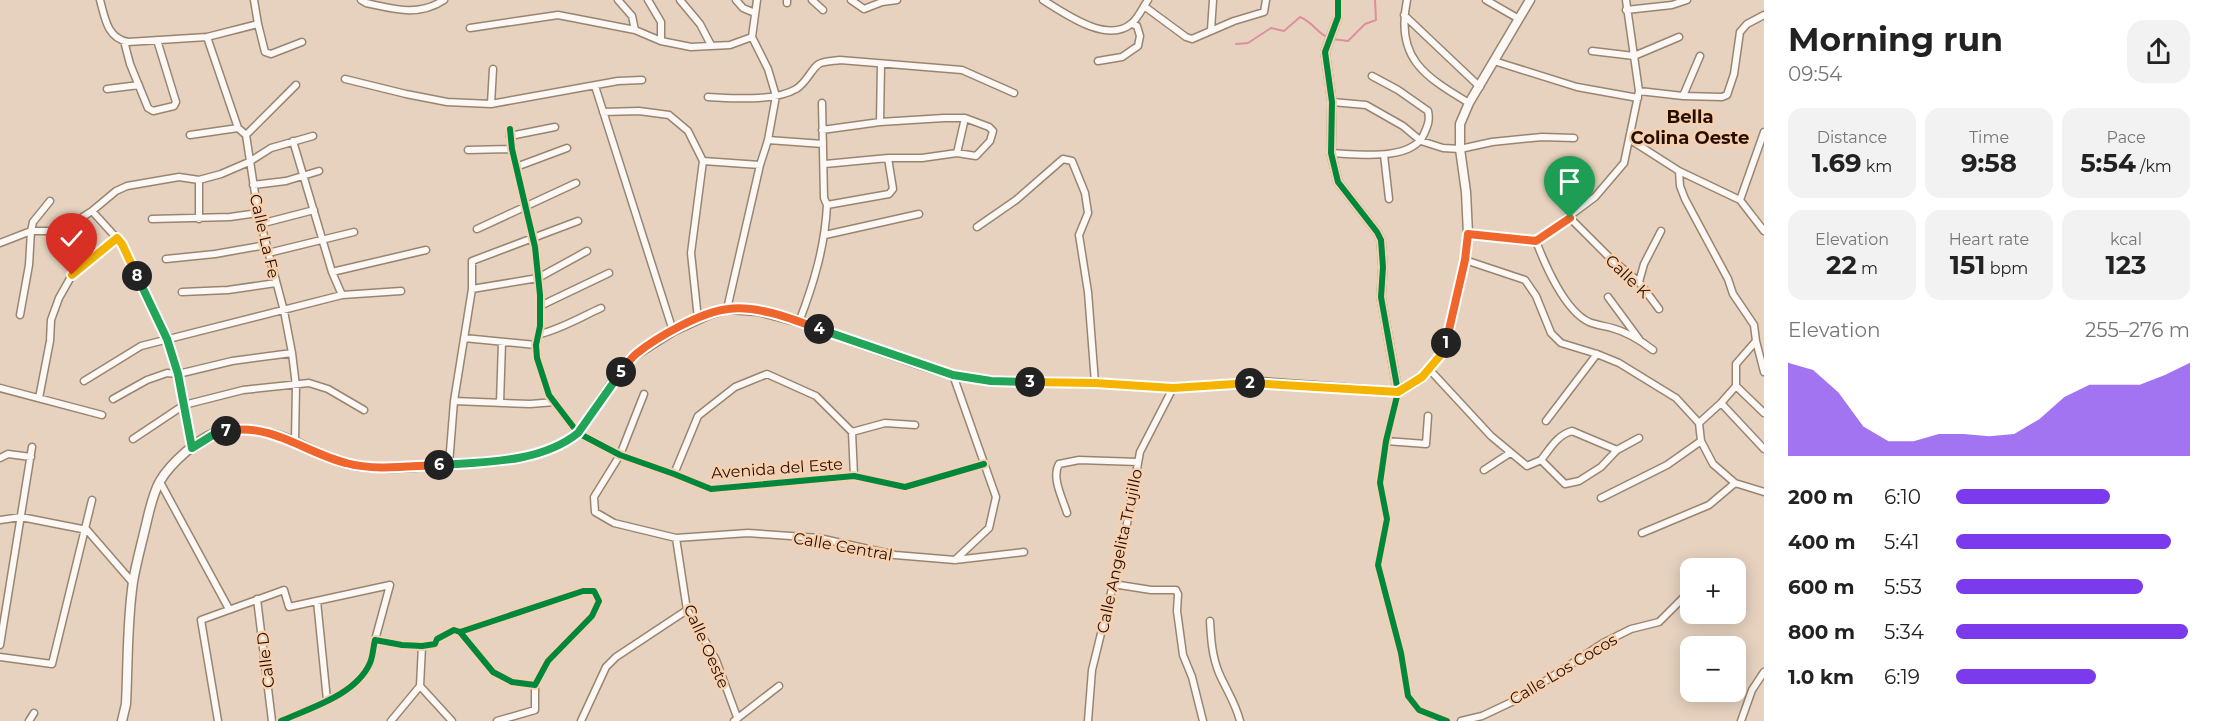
<!DOCTYPE html>
<meta charset="utf-8">
<style>
body{margin:0;font-family:Montserrat,sans-serif;background:#f2f2f2;color:#222;height:100vh;display:flex;flex-direction:column;font-size:22px;white-space:nowrap}
*{box-sizing:border-box;margin:0}
p{font-size:20px;color:#767676}
.icon{flex:none;width:33px;height:33px;fill:none;stroke:currentColor;stroke-width:2;stroke-linecap:round;stroke-linejoin:round}
.map{position:relative;flex:1;overflow:hidden}
.details{display:flex;flex-direction:column;background:#fff;width:450px}
.details>*{flex:none}
.fabs{position:absolute;left:1680px;top:558px;display:grid;gap:12px}
.fabs a{display:grid;place-items:center;width:66px;height:66px;border-radius:12px;background:#fff;box-shadow:0 3px 15px #0003;font-size:30px}
.pin{position:absolute;display:grid;place-items:center;width:51px;height:51px;color:#fff;margin:-62px -26px;border-radius:50% 50% 50% 0;rotate:-45deg;box-shadow:0 0 6px #0007}
.pin .icon{rotate:45deg}
.km{position:absolute;width:30px;height:30px;margin:-15px;border-radius:50%;background:#222;color:#fff;font-size:16px;line-height:30px;text-align:center}
.round{display:grid;place-items:center;flex:none;width:63px;height:63px;border-radius:18px;background:#f2f2f2}
.overview{display:flex;align-items:center;justify-content:space-between;height:102px;padding:0 24px}
h1{font-size:33px;font-weight:700;line-height:45px}
.metrics{display:grid;grid-template-columns:repeat(3,1fr);gap:9px;height:102px;padding:6px 24px}
.metrics div{display:grid;align-content:center;border-radius:15px;background:#f2f2f2;text-align:center}
.metrics b{font-size:26px;font-weight:700}
.metrics small{font-size:16px;font-weight:400}
.metrics p{font-size:16px}
.chart{height:168px;padding:12px 24px}
.chart p{display:flex;justify-content:space-between}
.chart svg{width:100%;height:108px;margin-top:6px;fill:#7c3aed;opacity:.7}
ul{padding:0 24px;list-style:none;font-size:20px}
li{display:grid;grid-template-columns:96px 72px 1fr;align-items:center;height:45px}
li i{height:15px;border-radius:8px;background:#7c3aed}
main{display:flex;flex:1;min-height:0}
.map>svg:first-child{display:block}
.lines{fill:none;stroke-linecap:round;stroke-linejoin:round}
.stream{stroke:#df8e9d;stroke-width:2}
.minor-casing{stroke:#99856f;stroke-width:9}
.tertiary-casing{stroke:#99856f;stroke-width:10}
.secondary-casing{stroke:#99856f;stroke-width:11}
.minor{stroke:#fbf8f5;stroke-width:6}
.tertiary{stroke:#fbf8f5;stroke-width:8}
.secondary{stroke:#fbf8f5;stroke-width:8}
.cycleway-casing{stroke:#f7d1af;stroke-width:10}
.cycleway{stroke:#00873e;stroke-width:6}
.split-1-casing{stroke:#fff;stroke-width:12}
.split-2-casing{stroke:#fff;stroke-width:12}
.split-3-casing{stroke:#fff;stroke-width:12}
.split-4-casing{stroke:#fff;stroke-width:12}
.split-5-casing{stroke:#fff;stroke-width:12}
.split-6-casing{stroke:#fff;stroke-width:12}
.split-7-casing{stroke:#fff;stroke-width:12}
.split-8-casing{stroke:#fff;stroke-width:12}
.split-9-casing{stroke:#fff;stroke-width:12}
.split-1{stroke:#f0652b;stroke-width:8}
.split-2{stroke:#f5b400;stroke-width:8}
.split-3{stroke:#f5b400;stroke-width:8}
.split-4{stroke:#22a559;stroke-width:8}
.split-5{stroke:#f0652b;stroke-width:8}
.split-6{stroke:#22a559;stroke-width:8}
.split-7{stroke:#f0652b;stroke-width:8}
.split-8{stroke:#22a559;stroke-width:8}
.split-9{stroke:#f5b400;stroke-width:8}
.labels{text-anchor:middle;stroke-width:5;stroke-linejoin:round;paint-order:stroke}
.street-label{font-size:16px;fill:#250e00;stroke:#f7d1af}
.neighbourhood-label{font-size:18px;font-weight:bold;fill:#250e00;stroke:#f7d1af}
</style>
<main>
<div class="map">
<svg width="1764" height="721" viewBox="0 0 1764 721">
<rect width="100%" height="100%" fill="#e7d2bf"/>
<g class="lines">
<!-- stream -->
<path class="stream" d="M1332 39 1348 41 1365 24 1376 20 1375 0
M1236 44 1248 43 1271 28 1284 31 1300 17C1314 23 1315 31 1327 37"/>
<defs>
<path id="minor" d="M100 0C105 18 107 38 128 42L207 37 258 24 254 0
M361 0 366 3C394 9 418 17 444 0
M618 0 632 16 635 30
M648 0 661 22V41
M680 0 700 24 711 45
M736 0 743 8 755 13
M787 0V3
M812 0 823 10
M851 0 864 9 882 2 897 0
M1043 0C1064 13 1108 45 1132 23 1138 18 1143 7 1148 0
M1407 0C1395 58 1424 76 1469 103
M1486 0 1519 19
M1144 6 1186 37 1192 39 1234 21 1264 12 1266 0
M1626 10 1672 5 1687 0
M1404 15 1480 87
M258 24 265 52 271 54 302 42
M470 28 558 15 635 30 661 41 691 47 730 45 752 37 768 69 776 96 768 140 760 165 727 309
M1211 30 1213 0
M207 37 236 122 238 128 246 135 258 213 284 311 292 353 296 386 295 442
M752 37 757 0
M124 41 130 64 148 108 153 111 174 106 176 102 157 40
M1592 51 1634 56 1679 37
M1098 61 1122 57 1138 46 1140 36 1137 26 1132 24
M1494 61 1577 87 1638 98
M345 79 406 94 447 102 491 104 493 69
M595 86 673 331
M107 89 139 85
M1639 91 1683 96 1722 97 1727 95 1734 74 1740 32 1747 24 1764 15
M1683 96 1700 56
M708 97C732 98 774 102 796 89 807 83 813 65 821 63 827 61 834 61 840 60L962 70 1014 93
M1332 102 1366 105 1403 126 1421 141 1443 148 1460 149 1492 142 1542 137 1574 138
M822 103 824 198 827 205 889 194 893 189 888 158
M491 104 618 81 642 80
M603 112 639 111 669 115 688 131 703 161 691 253 698 319
M880 122 881 64
M510 129 512 149 535 247 540 295V326L536 345 537 358 549 395 578 433 620 455 674 474 711 489 854 476 905 487 984 464
M822 130 880 122 944 118H965L989 127 993 131 990 141 976 156 957 153 922 158H888L825 164
M190 135 238 128
M246 135 296 85
M510 136 555 127
M1629 139 1679 171 1740 200 1764 231
M768 140 823 144
M293 141 332 272 342 295
M468 150 512 149
M957 153 965 118
M1331 153C1356 154 1412 162 1424 134 1428 125 1430 120 1428 111L1398 90 1372 76
M1384 155 1389 199
M703 161 760 165
M516 167 567 148
M1679 171 1680 186 1685 199 1728 279 1733 294 1754 325 1756 341 1736 364V386L1721 403 1699 423
M199 180V219
M253 185 286 181 319 171
M1740 200 1764 132
M92 211 122 244 167 339 178 374 192 448
M1570 218 1611 259 1639 282 1659 309
M152 219 230 217 258 213
M260 224 314 210
M977 227 1016 200 1063 159 1072 161 1085 193 1088 213 1079 235 1088 292 1095 383
M477 229 576 183
M1468 234 1536 241
M825 235 919 214
M1536 241 1595 197 1624 163 1639 91 1626 0
M1536 241C1545 265 1565 311 1589 322 1596 325 1605 326 1612 328 1627 332 1640 340 1653 350
M0 243 31 231H61L92 211 116 191 127 186 179 177 199 180 221 174 249 162 271 148 313 136
M268 253 354 232
M166 259 215 254 266 245
M1465 260 1525 280 1536 296 1551 333 1561 343 1597 354 1619 363 1676 398 1699 423 1701 441 1713 464 1735 483 1764 492
M332 272 426 250
M1639 282 1644 264 1661 231
M472 289 538 278 587 251
M182 292 228 290 276 283
M1608 297 1639 339
M540 306 609 273
M20 315 29 265 31 231 33 222 50 201
M799 322C814 283 825 246 827 205
M540 334C561 329 581 317 601 308
M464 338 536 345
M1756 341 1764 372
M1429 369 1491 436 1527 466 1541 460 1565 484 1579 481 1601 467 1617 450 1639 438
M953 375 996 497 989 528 955 560
M84 381 141 346 342 295 401 291
M1736 386 1764 413
M0 388 102 415
M1398 392 1386 441 1380 483 1387 519 1378 565 1401 653 1408 696 1419 710 1447 721
M644 394 620 455 594 497 595 512 614 523 676 538 748 533 819 538 895 555 955 560 1024 552
M39 398 50 341 51 320 59 298 72 275 117 238
M113 399 147 380 167 373 178 374 232 361 292 353
M454 401 530 404 555 402
M500 403 502 342
M1721 403 1764 449
M1546 421 1597 354
M852 432 885 423 915 425
M133 439 184 405 243 390 309 383 328 389 364 410
M1386 441 1426 444 1428 416
M0 458 8 454 31 457
M1541 460C1550 449 1557 435 1572 431L1617 450
M449 464 454 401 472 289V261L578 221
M1484 470 1510 453
M674 474 698 416 735 387 767 374 816 396 852 432 854 476
M160 482 229 609
M1601 498 1667 465 1701 441
M1067 513C1063 499 1051 478 1059 464L1079 460 1138 462
M0 520 21 517 87 530 133 583
M1642 533 1709 505 1735 483
M676 538 687 610 716 660 737 717
M1113 584 1151 590H1176L1178 594 1177 611 1183 655 1192 677 1203 721
M257 599 272 721
M317 601 327 700
M1210 621C1211 639 1212 656 1219 673 1226 689 1236 704 1240 721
M0 645 32 447
M0 657 52 664 92 500
M420 686 452 721
M29 721 34 713
M218 721 201 620 284 590 289 607 390 585 375 640
M281 721C310 708 356 695 370 663 373 656 373 648 375 640L402 645 422 646 435 644 437 639 454 630 460 632 583 591H594L599 601 592 616 548 661 535 685 512 682 493 672 460 632
M391 721 420 686 422 646
M497 721 535 710V685
M581 721 606 667 616 657 687 610
M734 721 779 686
M1088 721 1092 670 1124 540 1140 452 1173 388
M1461 721 1482 716 1518 699 1603 643 1631 629 1659 622 1690 591
M1741 721 1752 690 1764 672"/>
<path id="tertiary" d="M1338 0V17L1325 52 1332 102 1331 153 1338 182 1377 232 1381 240 1383 267 1381 297 1398 392"/>
<path id="secondary" d="M122 721 126 704C128 664 127 622 133 582 136 564 141 546 145 529 149 513 152 495 160 481 170 464 199 437 218 432 236 427 259 430 277 435 302 442 322 458 348 464 387 472 430 465 470 463 506 461 549 457 578 433L619 373 635 355 673 331 710 314 727 309 758 311 799 322 921 365 953 375 991 381 1095 383 1173 388 1260 382 1398 392 1422 377 1445 349 1465 260 1468 234 1466 192 1460 149V124L1469 103 1530 0"/>
</defs>
<!-- minor casing -->
<use href="#minor" class="minor-casing"/>
<!-- tertiary casing -->
<use href="#tertiary" class="tertiary-casing"/>
<!-- secondary casing -->
<use href="#secondary" class="secondary-casing"/>
<!-- minor -->
<use href="#minor" class="minor"/>
<!-- tertiary -->
<use href="#tertiary" class="tertiary"/>
<!-- secondary -->
<use href="#secondary" class="secondary"/>
<defs>
<path id="cycleway" d="M1338 0V17L1325 52 1332 102 1331 153 1338 182 1377 232 1381 240 1383 267 1381 297 1398 392 1386 441 1380 483 1387 519 1378 565 1401 653 1408 696 1419 710 1447 721
M510 129 512 149 535 247 540 295V326L536 345 537 358 549 395 578 433 620 455 674 474 711 489 854 476 905 487 984 464
M281 721C310 708 356 695 370 663 373 656 373 648 375 640L402 645 422 646 435 644 437 639 454 630 460 632 583 591H594L599 601 592 616 548 661 535 685 512 682 493 672 460 632"/>
</defs>
<!-- cycleway casing -->
<use href="#cycleway" class="cycleway-casing"/>
<!-- cycleway -->
<use href="#cycleway" class="cycleway"/>
</g>
<g class="lines">
<defs>
<path id="split-1" d="M1446 343 1465 260 1468 234 1536 241 1570 218"/>
<path id="split-2" d="M1250 383 1398 392 1422 377 1445 350 1446 343"/>
<path id="split-3" d="M1030 382 1095 383 1173 388 1250 383"/>
<path id="split-4" d="M819 329 953 375 991 381 1030 382"/>
<path id="split-5" d="M621 372C626 366 630 359 636 354 657 337 701 312 728 309 757 305 792 319 819 329"/>
<path id="split-6" d="M439 465C484 462 541 463 578 433L621 372"/>
<path id="split-7" d="M226 431C270 422 306 453 346 463 375 471 409 466 439 465"/>
<path id="split-8" d="M137 276 167 339 178 374 192 448 216 433 226 431"/>
<path id="split-9" d="M72 275 117 238 122 244 137 276"/>
</defs>
<!-- split-1 casing -->
<use href="#split-1" class="split-1-casing"/>
<!-- split-2 casing -->
<use href="#split-2" class="split-2-casing"/>
<!-- split-3 casing -->
<use href="#split-3" class="split-3-casing"/>
<!-- split-4 casing -->
<use href="#split-4" class="split-4-casing"/>
<!-- split-5 casing -->
<use href="#split-5" class="split-5-casing"/>
<!-- split-6 casing -->
<use href="#split-6" class="split-6-casing"/>
<!-- split-7 casing -->
<use href="#split-7" class="split-7-casing"/>
<!-- split-8 casing -->
<use href="#split-8" class="split-8-casing"/>
<!-- split-9 casing -->
<use href="#split-9" class="split-9-casing"/>
<!-- split-1 -->
<use href="#split-1" class="split-1"/>
<!-- split-2 -->
<use href="#split-2" class="split-2"/>
<!-- split-3 -->
<use href="#split-3" class="split-3"/>
<!-- split-4 -->
<use href="#split-4" class="split-4"/>
<!-- split-5 -->
<use href="#split-5" class="split-5"/>
<!-- split-6 -->
<use href="#split-6" class="split-6"/>
<!-- split-7 -->
<use href="#split-7" class="split-7"/>
<!-- split-8 -->
<use href="#split-8" class="split-8"/>
<!-- split-9 -->
<use href="#split-9" class="split-9"/>
</g>
<g class="labels">
<!-- street labels -->
<g class="street-label">
<text transform="translate(265 236) rotate(77)" y="6">Calle La Fe</text>
<text transform="translate(1628 276) rotate(44)" y="6">Calle K</text>
<text transform="translate(777 468) rotate(-4)" y="6">Avenida del Este</text>
<text transform="translate(843 546) rotate(10)" y="6">Calle Central</text>
<text transform="translate(1119 551) rotate(-78)" y="6">Calle Angelita Trujillo</text>
<text transform="translate(707 646) rotate(66)" y="6">Calle Oeste</text>
<text transform="translate(265 660) rotate(-97)" y="6">Calle D</text>
<text transform="translate(1563 669) rotate(-31)" y="6">Calle Los Cocos</text>
</g>
<!-- neighbourhood labels -->
<g class="neighbourhood-label">
<text x="1690" y="123">Bella<tspan x="1690" dy="21">Colina Oeste</tspan></text>
</g>
</g>
</svg>
<div class="fabs">
<a>+</a>
<a>−</a>
</div>
<div class="pin" style="left:1570px;top:218px;background:#1e9e55"><svg class="icon" aria-label="arrive" viewBox="0 0 24 24"><path d="M6 21V4h12l-3 4 3 4H6"/></svg></div>
<div class="pin" style="left:72px;top:275px;background:#d93025"><svg class="icon" aria-label="check" viewBox="0 0 24 24"><path d="M5 12l5 5 9-10"/></svg></div>
<b class="km" style="left:1446px;top:343px">1</b>
<b class="km" style="left:1250px;top:383px">2</b>
<b class="km" style="left:1030px;top:382px">3</b>
<b class="km" style="left:819px;top:329px">4</b>
<b class="km" style="left:621px;top:372px">5</b>
<b class="km" style="left:439px;top:465px">6</b>
<b class="km" style="left:226px;top:431px">7</b>
<b class="km" style="left:137px;top:276px">8</b>
</div>
<section class="details">
<div class="overview"><div><h1>Morning run</h1><p>09:54</p></div><a class="round"><svg class="icon" aria-label="share" viewBox="0 0 24 24"><path d="M12 15V3M7 8l5-5 5 5M5 13v7h14v-7"/></svg></a></div>
<div class="metrics">
<div><p>Distance</p><b>1.69<small> km</small></b></div>
<div><p>Time</p><b>9:58</b></div>
<div><p>Pace</p><b>5:54<small> /km</small></b></div>
</div>
<div class="metrics">
<div><p>Elevation</p><b>22<small> m</small></b></div>
<div><p>Heart rate</p><b>151<small> bpm</small></b></div>
<div><p>kcal</p><b>123</b></div>
</div>
<div class="chart"><p><span>Elevation</span>255–276 m</p>
<svg viewBox="0 0 160 44" preserveAspectRatio="none"><path d="M0 44V6L10 9L20 18L30 32L40 38L50 38L60 35L70 35L80 36L90 35L100 29L110 20L120 15L130 15L140 15L150 11L160 6V44z"/></svg>
</div>
<ul>
<li><b>200 m</b>6:10<i style="width:66%"></i></li>
<li><b>400 m</b>5:41<i style="width:92%"></i></li>
<li><b>600 m</b>5:53<i style="width:80%"></i></li>
<li><b>800 m</b>5:34<i style="width:99%"></i></li>
<li><b>1.0 km</b>6:19<i style="width:60%"></i></li>
</ul>
</section>
</main>
